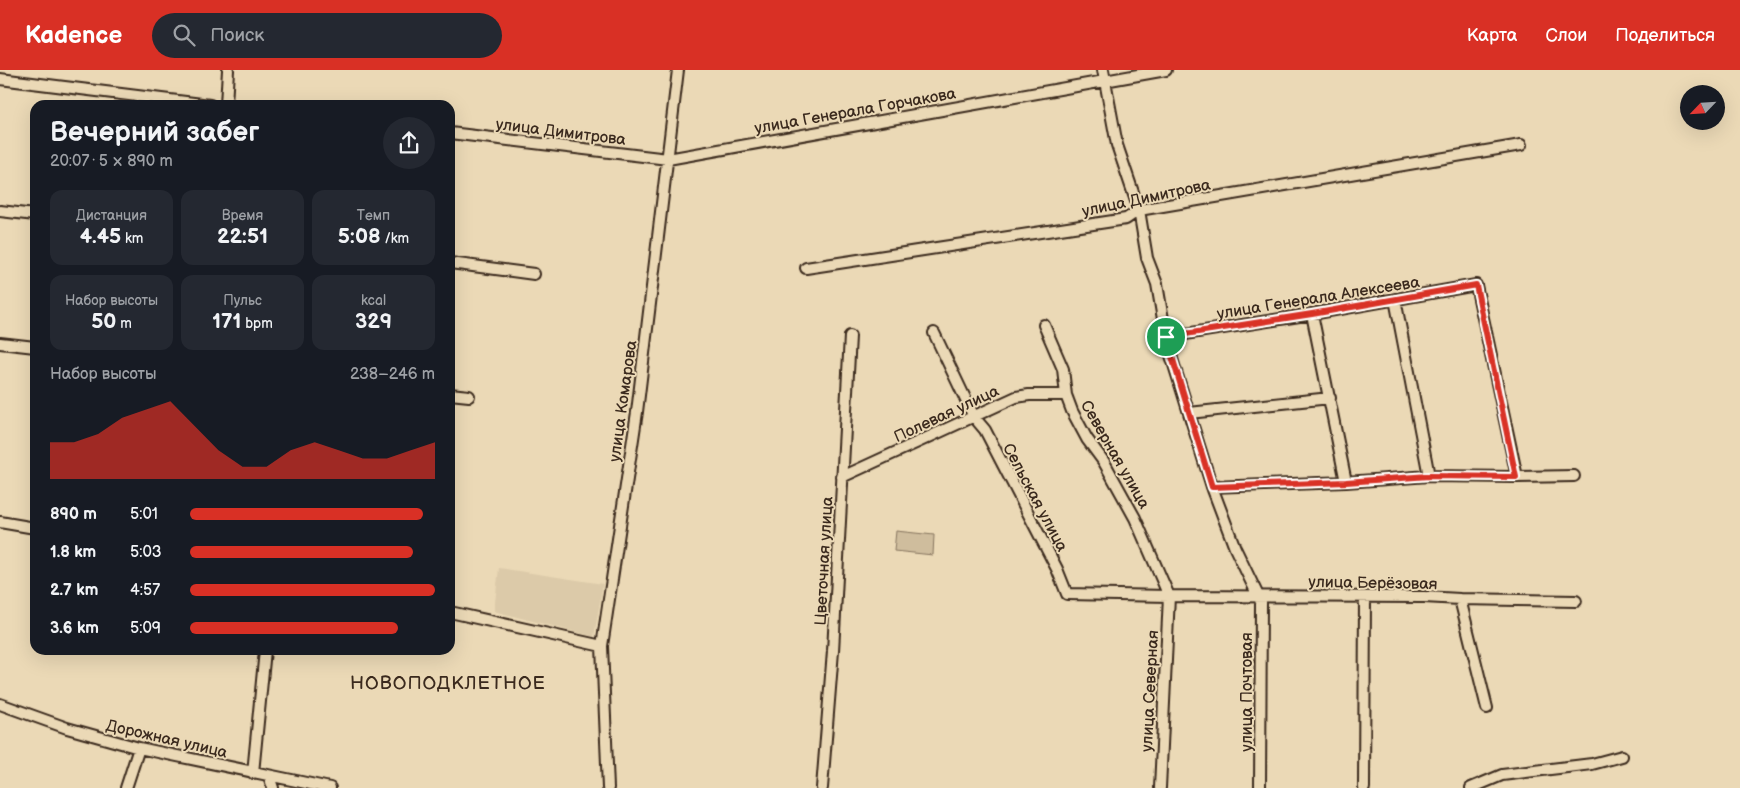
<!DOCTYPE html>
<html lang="ru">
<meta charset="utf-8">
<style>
body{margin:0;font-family:"Balsamiq Sans",sans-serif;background:#242831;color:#f1f3f6;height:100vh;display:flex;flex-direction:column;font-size:19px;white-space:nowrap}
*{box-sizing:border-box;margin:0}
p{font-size:16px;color:#9ea1a6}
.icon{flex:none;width:28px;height:28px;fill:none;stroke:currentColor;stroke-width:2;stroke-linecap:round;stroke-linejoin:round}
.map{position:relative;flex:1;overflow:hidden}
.sheet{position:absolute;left:30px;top:30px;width:425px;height:555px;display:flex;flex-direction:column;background:#171b24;border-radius:15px;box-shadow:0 5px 20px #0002}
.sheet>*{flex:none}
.needle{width:32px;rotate:245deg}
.controls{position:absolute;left:1680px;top:15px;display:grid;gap:10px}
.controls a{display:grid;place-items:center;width:45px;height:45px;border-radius:50%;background:#171b24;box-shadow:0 5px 20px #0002;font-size:25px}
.pin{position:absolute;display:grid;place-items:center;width:42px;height:42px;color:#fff;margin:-21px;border:2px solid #fff;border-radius:50%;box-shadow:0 1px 5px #0007}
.round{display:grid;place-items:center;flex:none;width:52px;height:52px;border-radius:26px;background:#242831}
.head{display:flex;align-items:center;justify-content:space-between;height:85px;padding:0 20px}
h1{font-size:28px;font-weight:800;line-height:38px}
.metrics{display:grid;grid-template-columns:repeat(3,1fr);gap:8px;height:85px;padding:5px 20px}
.metrics div{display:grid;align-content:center;border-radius:12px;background:#242831;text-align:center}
.metrics b{font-size:21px;font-weight:800}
.metrics small{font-size:14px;font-weight:400}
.metrics p{font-size:14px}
.chart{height:140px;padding:10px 20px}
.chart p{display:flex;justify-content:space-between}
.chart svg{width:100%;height:90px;margin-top:5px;fill:#d93025;opacity:.7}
ul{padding:0 20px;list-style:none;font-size:16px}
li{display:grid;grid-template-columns:80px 60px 1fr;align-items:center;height:38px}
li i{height:12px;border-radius:6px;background:#d93025}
header{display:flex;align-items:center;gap:30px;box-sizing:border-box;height:70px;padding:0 25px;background:#d93025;color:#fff}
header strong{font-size:24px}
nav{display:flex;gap:28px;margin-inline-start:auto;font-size:18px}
.search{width:350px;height:45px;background:#242831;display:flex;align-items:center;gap:12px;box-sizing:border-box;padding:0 18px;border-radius:28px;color:#9ea1a6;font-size:19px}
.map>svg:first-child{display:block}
.built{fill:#dccaa9}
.green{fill:#cfbd9d;stroke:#85745e}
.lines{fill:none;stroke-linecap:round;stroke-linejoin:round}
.minor-casing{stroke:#3b2a1e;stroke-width:14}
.minor{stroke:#ebd9b6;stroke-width:10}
.route-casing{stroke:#fff;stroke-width:10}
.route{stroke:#d93025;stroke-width:6}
.labels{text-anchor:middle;stroke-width:4;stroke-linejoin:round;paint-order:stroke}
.street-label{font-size:16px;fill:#3b2a1e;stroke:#ebd9b6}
.quarter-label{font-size:19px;letter-spacing:1px;fill:#3b2a1e;stroke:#ebd9b6}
</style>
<header>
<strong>Kadence</strong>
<div class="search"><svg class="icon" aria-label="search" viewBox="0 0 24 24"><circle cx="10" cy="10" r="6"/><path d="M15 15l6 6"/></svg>Поиск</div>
<nav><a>Карта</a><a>Слои</a><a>Поделиться</a></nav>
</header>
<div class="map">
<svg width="1740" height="718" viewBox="0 0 1740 718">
<rect width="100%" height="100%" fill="#ebd9b6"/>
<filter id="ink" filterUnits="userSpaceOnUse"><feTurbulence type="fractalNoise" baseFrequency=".02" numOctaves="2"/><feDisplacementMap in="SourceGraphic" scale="10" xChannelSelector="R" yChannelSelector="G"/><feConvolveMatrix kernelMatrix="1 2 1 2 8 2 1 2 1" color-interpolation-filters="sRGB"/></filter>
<g filter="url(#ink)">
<!-- built -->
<path class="built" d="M499 498 603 514 594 567 494 541Z"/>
<!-- green -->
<path class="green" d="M896 461 934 465 933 485 894 481Z"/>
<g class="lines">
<defs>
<path id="minor" d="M1103 0 1117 75 1139 140 1147 188 1157 214 1166 267 1169 279 1212 417 1235 478 1261 532 1260 718
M0 9 210 35
M226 35 228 0
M450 63 668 89 1166 0
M0 141 35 145
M450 193 534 204
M806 198 1126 149 1139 140 1521 75
M1395 229 1429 406
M1312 244 1346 412
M1044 255 1063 299 1066 325 1072 341 1087 369 1104 392 1135 448 1169 526 1160 718
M934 263 974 347 985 360 1057 499 1067 524 1169 526 1424 527 1460 529 1576 531
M1166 267 1312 244 1476 215 1517 407
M0 273 35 277
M450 324 469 326
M1189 343 1330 328
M842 407 1016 327 1029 325H1066
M1212 417 1346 412 1429 406 1517 407 1574 406
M0 452 35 458
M1460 529 1487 638
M450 542 602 576
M0 634 67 658 139 678 330 718
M253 703 265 580
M269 706 273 718
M126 718 139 678
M608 718 602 576 637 342 678 0
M822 718 833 581 850 266
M1364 718 1365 527
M1471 718 1502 705 1592 694 1622 686"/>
</defs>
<!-- minor casing -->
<use href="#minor" class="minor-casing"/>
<!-- minor -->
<use href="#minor" class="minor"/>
</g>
</g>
<g class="lines" filter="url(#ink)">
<defs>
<path id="route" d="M1476 215 1516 407 1429 406 1346 412 1212 417 1166 267 1312 244Z"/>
</defs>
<!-- route casing -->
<use href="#route" class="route-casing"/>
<!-- route -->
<use href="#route" class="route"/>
</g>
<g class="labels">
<!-- street labels -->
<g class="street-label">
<text transform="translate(855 40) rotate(-10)" y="6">улица Генерала Горчакова</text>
<text transform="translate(561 61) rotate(7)" y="6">улица Димитрова</text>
<text transform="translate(1146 127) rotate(-12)" y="6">улица Димитрова</text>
<text transform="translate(1318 227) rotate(-9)" y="6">улица Генерала Алексеева</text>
<text transform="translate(622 331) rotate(-82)" y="6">улица Комарова</text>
<text transform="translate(946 343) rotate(-25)" y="6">Полевая улица</text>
<text transform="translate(1116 384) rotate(60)" y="6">Северная улица</text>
<text transform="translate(1036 427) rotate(62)" y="6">Сельская улица</text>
<text transform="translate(823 491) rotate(-87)" y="6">Цветочная улица</text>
<text transform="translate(1373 512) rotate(1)" y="6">улица Берёзовая</text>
<text transform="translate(1149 621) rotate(-87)" y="6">улица Северная</text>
<text transform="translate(1246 622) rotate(-90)" y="6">улица Почтовая</text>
<text transform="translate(167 668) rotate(13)" y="6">Дорожная улица</text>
</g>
<!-- quarter labels -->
<g class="quarter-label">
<text x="448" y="619">НОВОПОДКЛЕТНОЕ</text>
</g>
</g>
</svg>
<div class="controls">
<a><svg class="needle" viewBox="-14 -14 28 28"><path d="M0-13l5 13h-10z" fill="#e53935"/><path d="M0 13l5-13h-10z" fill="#9ea1a6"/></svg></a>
</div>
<div class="pin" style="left:1166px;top:267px;background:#1e9e55"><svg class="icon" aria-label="arrive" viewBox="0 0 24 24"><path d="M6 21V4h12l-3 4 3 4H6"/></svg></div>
<section class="sheet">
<div class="head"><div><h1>Вечерний забег</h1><p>20:07 · 5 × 890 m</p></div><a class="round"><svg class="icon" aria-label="share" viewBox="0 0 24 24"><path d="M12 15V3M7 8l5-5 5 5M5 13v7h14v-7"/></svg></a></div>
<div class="metrics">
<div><p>Дистанция</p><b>4.45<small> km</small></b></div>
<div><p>Время</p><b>22:51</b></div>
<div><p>Темп</p><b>5:08<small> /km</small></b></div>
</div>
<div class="metrics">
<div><p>Набор высоты</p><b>50<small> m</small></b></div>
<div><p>Пульс</p><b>171<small> bpm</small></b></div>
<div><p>kcal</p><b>329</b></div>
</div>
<div class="chart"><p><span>Набор высоты</span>238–246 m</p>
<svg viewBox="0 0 160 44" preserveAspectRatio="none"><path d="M0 44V26L10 26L20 22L30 14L40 10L50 6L60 18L70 30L80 38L90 38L100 30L110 26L120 30L130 34L140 34L150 30L160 26V44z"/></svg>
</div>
<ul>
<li><b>890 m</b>5:01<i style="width:95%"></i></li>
<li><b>1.8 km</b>5:03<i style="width:91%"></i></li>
<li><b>2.7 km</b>4:57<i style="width:100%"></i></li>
<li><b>3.6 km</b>5:09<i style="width:85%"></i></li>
</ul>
</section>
</div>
